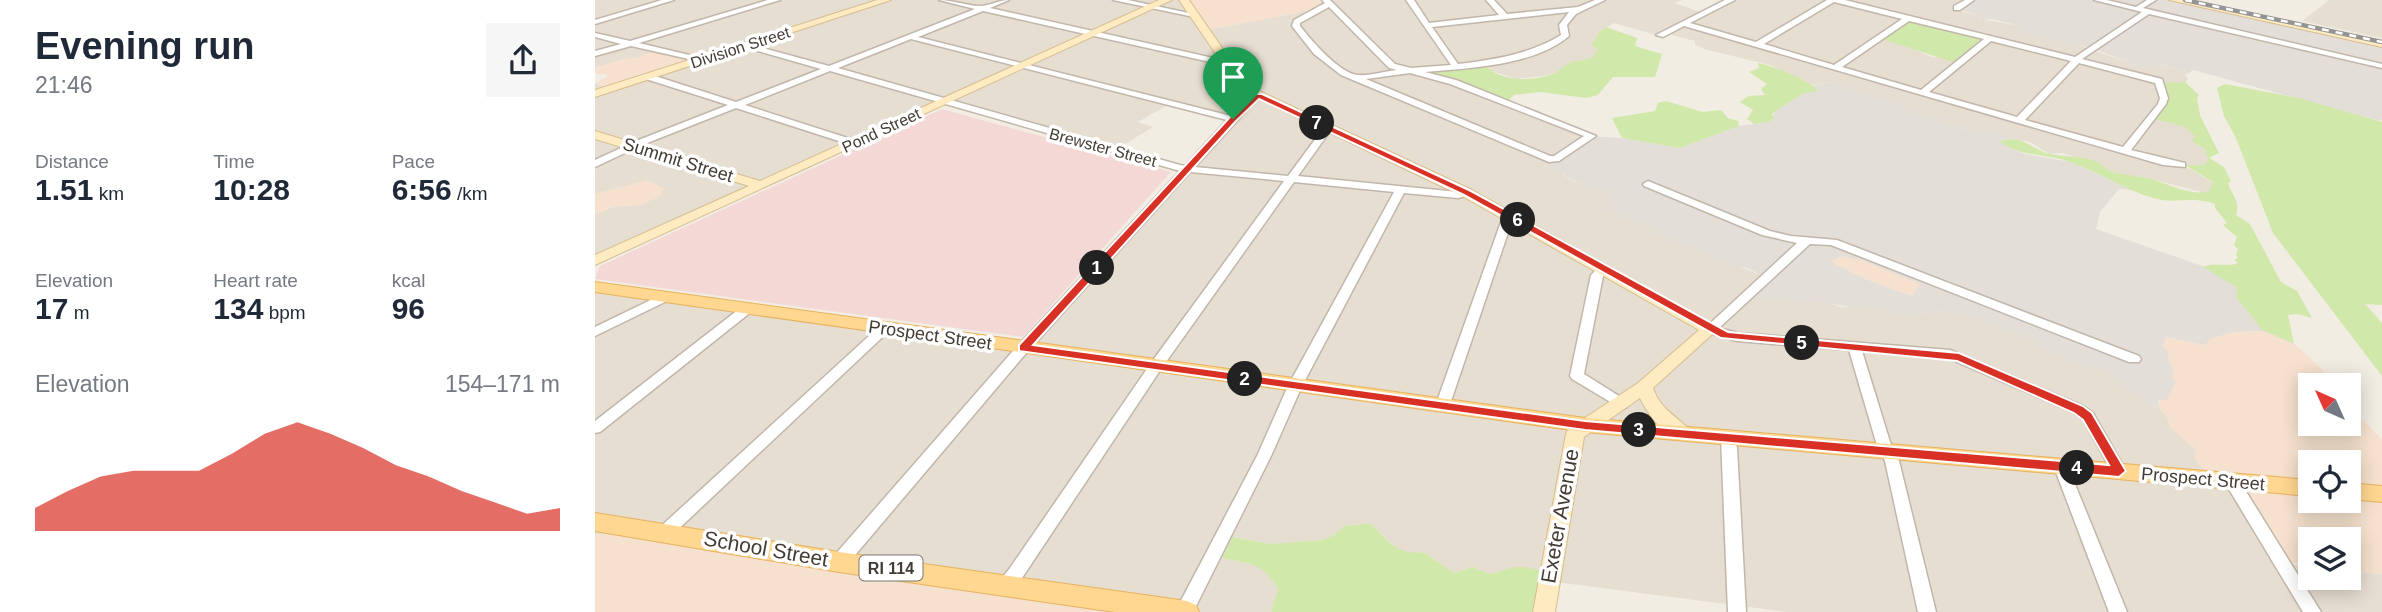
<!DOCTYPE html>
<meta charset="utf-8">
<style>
body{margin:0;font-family:Arial,sans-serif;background:#f6f6f7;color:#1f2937;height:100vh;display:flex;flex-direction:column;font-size:26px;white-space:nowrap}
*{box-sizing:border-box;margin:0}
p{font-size:23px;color:#747a83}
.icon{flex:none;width:38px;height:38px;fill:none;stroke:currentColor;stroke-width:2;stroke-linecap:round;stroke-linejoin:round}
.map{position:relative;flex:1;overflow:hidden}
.side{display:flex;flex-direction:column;background:#fff;width:595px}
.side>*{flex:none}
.needle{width:46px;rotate:315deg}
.fabs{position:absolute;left:1703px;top:373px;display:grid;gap:14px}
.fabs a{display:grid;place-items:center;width:63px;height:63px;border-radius:0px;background:#fff;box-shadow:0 4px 18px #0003;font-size:35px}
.pin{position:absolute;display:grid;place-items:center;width:60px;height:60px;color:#fff;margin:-72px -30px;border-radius:50% 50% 50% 0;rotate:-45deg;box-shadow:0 0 7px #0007}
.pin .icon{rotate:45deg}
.km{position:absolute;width:35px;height:35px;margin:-18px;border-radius:50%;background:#222;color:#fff;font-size:19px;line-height:35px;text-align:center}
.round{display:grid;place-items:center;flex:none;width:74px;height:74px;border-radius:0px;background:#f6f6f7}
.headline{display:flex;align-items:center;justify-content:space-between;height:119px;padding:0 35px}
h1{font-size:38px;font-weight:600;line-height:52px}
.stats{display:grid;grid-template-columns:repeat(3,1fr);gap:10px;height:119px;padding:7px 35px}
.stats div{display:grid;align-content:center}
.stats b{font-size:30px;font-weight:600}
.stats small{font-size:19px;font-weight:400}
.stats p{font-size:19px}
.chart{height:196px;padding:14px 35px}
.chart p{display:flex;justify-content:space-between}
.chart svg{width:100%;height:126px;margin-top:7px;fill:#d93025;opacity:.7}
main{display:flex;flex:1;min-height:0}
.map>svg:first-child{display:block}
.residential{fill:#e6ded1;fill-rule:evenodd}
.commercial{fill:#f5e1cd;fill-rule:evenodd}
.industrial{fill:#e4ded9;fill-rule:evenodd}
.medical{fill:#f4d8d6}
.green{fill:#d1e8ab}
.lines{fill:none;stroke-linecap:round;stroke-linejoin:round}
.street-casing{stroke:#c1b6a9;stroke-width:3}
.secondary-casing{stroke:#d4bd92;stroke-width:2}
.primary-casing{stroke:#e6b25e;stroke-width:2}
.street{fill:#fff;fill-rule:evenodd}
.secondary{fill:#ffebc1;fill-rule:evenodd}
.primary{fill:#ffd790;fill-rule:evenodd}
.rail-casing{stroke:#949494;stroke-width:4.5}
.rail{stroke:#fff;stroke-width:2.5;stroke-dasharray:7;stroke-linecap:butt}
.route{fill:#d93025;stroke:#fff;stroke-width:2;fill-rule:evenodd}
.labels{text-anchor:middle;stroke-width:7;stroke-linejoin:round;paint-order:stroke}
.far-street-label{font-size:16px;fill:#443c33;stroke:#fff}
.shield{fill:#fff;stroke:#7c7670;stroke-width:2}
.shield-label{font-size:16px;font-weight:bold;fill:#443c33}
.street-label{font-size:18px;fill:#443c33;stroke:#fff}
.near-street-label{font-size:21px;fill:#443c33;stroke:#fff}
</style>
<main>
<section class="side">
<div class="headline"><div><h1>Evening run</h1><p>21:46</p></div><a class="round"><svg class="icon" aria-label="share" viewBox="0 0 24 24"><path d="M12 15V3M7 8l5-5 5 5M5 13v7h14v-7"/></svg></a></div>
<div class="stats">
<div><p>Distance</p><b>1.51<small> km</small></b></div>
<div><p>Time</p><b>10:28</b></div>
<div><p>Pace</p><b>6:56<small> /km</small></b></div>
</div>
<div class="stats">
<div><p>Elevation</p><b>17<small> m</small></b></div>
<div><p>Heart rate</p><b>134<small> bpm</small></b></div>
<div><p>kcal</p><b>96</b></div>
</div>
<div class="chart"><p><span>Elevation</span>154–171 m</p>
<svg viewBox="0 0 160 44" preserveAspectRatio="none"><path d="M0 44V36L10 30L20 25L30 23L40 23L50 23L60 17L70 10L80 6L90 10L100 15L110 21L120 25L130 30L140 34L150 38L160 36V44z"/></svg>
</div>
</section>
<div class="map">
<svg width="1787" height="612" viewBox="0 0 1787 612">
<rect width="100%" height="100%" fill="#f2ede3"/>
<!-- residential -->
<path class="residential" d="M0 0H593L612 30 712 11 726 7 731 0H1087L1079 3 1111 14 1139 0H1378L1365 11 1382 15 1385 19 1427 26 1538 64 1553 68 1560 63 1594 73 1590 75 1593 79 1561 119 1590 127 1601 136 1598 141 1610 149 1613 160 1610 165 1590 166 1619 183 1614 192 1610 193 1549 177 1532 176 1513 170 1500 161 1486 160 1468 153 1454 154 1435 142 1416 139 1391 130 1387 133 1350 124 1317 113 1304 104 1234 82 1215 85 1175 65 1113 50 1100 45V41L1072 34 1061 35 1019 23 1005 31 1003 50 999 58 990 62 976 63 960 73 949 76 920 79 895 70 892 66 831 69 995 136 967 175 997 189 1013 191 1016 202 1025 214 1056 226 1061 233 1245 307H1279L1305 316 1319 317 1327 313 1347 311 1374 316 1415 333 1422 332 1440 341 1446 347 1481 364 1510 371 1555 407 1563 406 1572 417 1576 428 1642 482 1698 565 1715 566V578H1754V571L1787 574V612H1192L960 582 922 567 901 575 887 572 878 567 859 573 829 552 814 554 806 552 774 523 750 526 739 535 727 540 675 544 639 537 627 558 664 565 673 572 683 589 676 612H566L30 530 0 535V287L429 348 635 122 571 106 543 122 558 127 520 150 352 102 0 263V214L21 206H39L27 187 0 194V83L15 90 42 58 29 59 0 68ZM1400 40 1374 60 1337 57 1311 46Z
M1734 0H1787V38L1707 21Z"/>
<!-- commercial -->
<path class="commercial" d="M593 0H731L733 4 712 11 612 30Z
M62 49 109 60 14 90 0 83 13 77 11 74H0V68L29 59 42 58Z
M53 180 70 189 66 191 67 195 47 205 21 206 0 214V194Z
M1246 256 1269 261 1326 284 1317 296 1270 279 1235 262Z
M1669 331 1699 344 1727 369 1735 385H1715V424H1754V410L1769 421 1787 440V574L1754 571V539H1715V566L1693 562 1647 486 1614 479 1600 458 1601 450 1576 428 1572 417 1563 406 1579 371 1568 347 1571 337 1608 345 1617 338 1638 332ZM1715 462H1754V500H1715Z
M30 530 566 612H0V535Z"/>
<!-- industrial -->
<path class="industrial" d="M1378 0H1580L1787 44V119L1785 121 1598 70 1594 73 1561 63 1553 68 1538 64 1499 49 1423 31 1426 26 1396 19 1387 20 1382 15 1363 9Z
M1234 82 1304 104 1317 113 1332 117 1341 115 1350 124 1360 122 1366 128 1387 133 1391 129 1409 135 1416 139 1407 140 1411 146 1430 154 1476 162 1536 190 1524 189 1505 212 1501 229 1616 269 1630 278 1641 287 1651 309 1669 331 1638 332 1617 338 1609 345 1571 337 1568 347 1573 351V358L1579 371 1577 376 1581 382 1572 400H1564L1563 406 1555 407 1510 371 1481 364 1445 347 1440 341 1422 332 1415 333 1374 316 1347 311 1327 313 1319 317 1305 316 1279 307 1268 309 1231 303 1157 298 1174 279 1152 268 1135 265 1061 233 1056 226 1040 222 1015 210 1012 206 1016 202 1012 198 1013 191 997 189 956 169V159L995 136 1038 139 1085 148 1144 126 1174 122 1181 111 1209 93 1223 91 1218 85ZM1246 256 1269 261 1325 284 1317 296 1270 279 1236 262Z"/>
<!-- medical -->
<path class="medical" d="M347 109 576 172 428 337 0 279 5 266Z"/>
<!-- green -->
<path class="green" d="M1317 19 1400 40 1367 65 1287 39Z
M1011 27 1042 38 1040 46 1067 54 1060 77H1018L1003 95 991 98 945 92 919 95 913 101 826 73 831 69 892 66C906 83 941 81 960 73 965 70 969 65 975 63 987 58 995 64 1003 50L997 45 1005 31Z
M1163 63C1179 66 1214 80 1224 91L1209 93 1181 111 1177 114 1179 118 1174 122 1159 124 1152 119 1158 110 1145 102 1153 96 1170 95 1166 89 1172 84 1154 72 1164 68Z
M1590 82 1604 95 1602 98 1605 115 1624 153 1614 158 1629 167 1636 181 1633 184C1638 196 1645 201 1641 215L1655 224 1686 282 1702 291 1717 318 1703 314 1693 315 1699 344 1667 330 1642 298 1641 287 1608 267C1621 261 1632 268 1643 263L1639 260 1643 258 1641 255 1643 249 1639 245 1642 237 1628 225 1632 223 1620 208V204C1596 195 1583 205 1558 198 1530 190 1505 173 1477 163 1453 153 1428 158 1405 142 1424 132 1437 150 1455 154 1464 156 1494 157 1502 162 1506 164 1509 168 1515 171 1527 175 1539 175 1552 178 1571 182 1594 197 1614 191L1618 182 1590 165H1610L1613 160 1610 149 1597 141 1600 136 1590 127 1560 119 1573 101 1567 83Z
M1630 84 1704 98 1787 122V305L1770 304 1787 323V376L1678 233 1641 138 1629 116 1622 88Z
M1071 101 1108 112 1126 110 1133 118 1143 121 1144 126 1085 148 1027 138 1017 118 1060 111 1063 103Z
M775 523C794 541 802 556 829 552L859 573 878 567C898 579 901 571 920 567 931 565 948 572 959 574L955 612H676L683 589C667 562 656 564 627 558L638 537 675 544 727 540 739 535 750 526Z"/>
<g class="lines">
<defs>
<path id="street" d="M67 0H79L0 24V20Z
M173 0H185L44 43 107 58V62L36 46 0 56V51L26 44 0 37V33L35 41Z
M344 0C358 0 372 6 385 6 395 6 403 0 414 0L395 8 636 62 637 64 633 66 388 11 323 37 636 116C645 106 653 94 667 94V98L659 102 600 167 693 176 727 130 736 126 741 129 733 134 703 176 863 192 872 190 877 193 876 195 863 198 809 193 707 386 676 456 598 612H580L662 456 693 386 799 192 699 182 566 369 427 578C420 585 415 593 404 589L402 584 415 568 556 363 689 181 595 172 427 358 250 567 244 569 238 567 236 562 238 557 417 352 585 171 235 71 150 105 262 141V145H256L141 108 47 145 0 167V160L41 141 133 105 51 79V75H57L141 102 226 69 149 47V43L234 66 380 9ZM316 39 632 120 590 166 585 165 243 68Z
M518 0H533L603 15 599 17Z
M727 0H735L800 64 816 68 856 65 811 0H819L834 23 904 15 891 0H899L912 14 983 7 1000 0H1010L981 14 972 25 974 36C939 66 874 68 830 72L861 80 1001 136 964 161 954 162 746 75 719 54 697 26 699 20 730 3ZM734 7 794 68 802 70C790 71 775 76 763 75 745 74 716 40 705 26V23ZM974 12 964 25 966 35C937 53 906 58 872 63L863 64 837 27ZM815 73 855 84 989 136 959 156H955L771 79Z
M1130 0H1140L1095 23 1161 42 1232 0H1250L1480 57 1547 12 1499 0H1512L1541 7 1552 0H1561L1548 8 1787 64V68L1554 14 1487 59 1567 79 1573 98 1571 104 1536 150 1590 163V167L1568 165 1089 26 1068 37 1061 35ZM1239 2 1307 19 1239 65 1169 44ZM1314 21 1389 39 1326 90 1247 67ZM1396 41 1476 61 1422 117 1334 92ZM1484 63 1560 83 1565 98 1563 104 1528 147 1430 120Z
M1370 0H1379L1365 10H1359V6Z
M1053 181 1175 231 1196 236 1242 240 1544 356 1546 359 1544 362H1534L1236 245 1215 244 1124 328 1143 333 1355 350 1488 406 1498 413 1531 471 1529 475 1524 477 1519 475 1488 419 1478 412 1353 358 1267 351 1295 442 1304 461 1341 612H1323L1290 461 1281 442 1254 350 1142 341 1111 332 1109 329 1202 243 1167 235 1049 186 1048 184Z
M918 214 923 217 916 224 854 407 852 410H842L840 407 906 222Z
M1008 266 1014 269 1008 276 989 374 1032 401 1034 404 1032 407 1027 409 977 379 975 376 996 275 1004 267Z
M70 293 76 297 74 300 0 336V327Z
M152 305 158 309 156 312 5 432 0 433V421L148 306Z
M290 324 296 328 294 331 76 536 70 538 64 536 62 532 64 528 286 325Z
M1133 432 1138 433 1142 448 1151 612H1133L1126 437 1128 433Z
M1466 462 1471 463 1473 467 1532 612H1514L1459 467 1461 463Z
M1637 475 1642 477 1726 612H1708L1629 481 1632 477Z"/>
<path id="secondary" d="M282 0H296L0 97V90Z
M564 0H577L0 265V255L154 186 0 139V131L165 181Z
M584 0H594L646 75 664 91 877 190 1123 329 1058 388C1067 413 1085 416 1097 434L1095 439C1074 445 1053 415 1045 398L989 437 960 612H938L971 434 973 429 1043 383 1104 330 867 196 656 95 638 79Z
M1574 0H1592L1787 41V47Z"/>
<path id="primary" d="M0 282 990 418 1715 480V496L990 432 0 292Z
M1754 483 1787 486V502L1754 499Z
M0 513 244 552 592 601 601 605 604 612H520L244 572 0 531Z"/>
</defs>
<!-- street casing -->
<use href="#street" class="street-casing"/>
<!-- secondary casing -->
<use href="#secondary" class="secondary-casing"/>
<!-- primary casing -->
<use href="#primary" class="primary-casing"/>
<!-- street -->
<use href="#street" class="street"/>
<!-- secondary -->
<use href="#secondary" class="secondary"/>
<!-- primary -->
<use href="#primary" class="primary"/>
<defs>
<path id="rail" d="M1590 0 1787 42"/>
</defs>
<!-- rail casing -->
<use href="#rail" class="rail-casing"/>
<!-- rail -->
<use href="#rail" class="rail"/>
</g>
<!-- route -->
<path class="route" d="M661 94H667L876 191 1133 332 1364 353 1488 406 1497 413 1531 471 1524 477 990 430 424 351V345L635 117 653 98ZM664 99 869 195 1126 338 1362 361 1479 413 1488 420 1514 465 990 421 438 345 641 121Z"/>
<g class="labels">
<!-- far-street labels -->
<g class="far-street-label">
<text transform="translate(145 47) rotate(-18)" y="6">Division Street</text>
<text transform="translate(286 130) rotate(-25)" y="6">Pond Street</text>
<text transform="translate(508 147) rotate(15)" y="6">Brewster Street</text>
</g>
<!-- shield labels -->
<rect class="shield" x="264.5" y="555.5" width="63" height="25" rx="5"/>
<g class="shield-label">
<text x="296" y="574">RI 114</text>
</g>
<!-- street labels -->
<g class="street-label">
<text transform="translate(83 160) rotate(17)" y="6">Summit Street</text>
<text transform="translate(335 335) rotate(8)" y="6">Prospect Street</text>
<text transform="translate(1608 479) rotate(5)" y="6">Prospect Street</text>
</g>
<!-- near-street labels -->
<g class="near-street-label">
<text transform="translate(965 516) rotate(-80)" y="7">Exeter Avenue</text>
<text transform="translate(171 549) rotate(10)" y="7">School Street</text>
</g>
</g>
</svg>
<div class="fabs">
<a><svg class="needle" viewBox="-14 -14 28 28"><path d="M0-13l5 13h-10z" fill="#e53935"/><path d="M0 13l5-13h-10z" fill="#747a83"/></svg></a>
<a><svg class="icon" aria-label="locate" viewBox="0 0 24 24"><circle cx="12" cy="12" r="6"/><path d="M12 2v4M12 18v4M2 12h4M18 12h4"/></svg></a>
<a><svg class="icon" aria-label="layers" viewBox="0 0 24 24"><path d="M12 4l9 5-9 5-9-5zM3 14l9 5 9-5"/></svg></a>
</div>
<div class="pin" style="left:638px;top:119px;background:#1e9e55"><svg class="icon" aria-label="arrive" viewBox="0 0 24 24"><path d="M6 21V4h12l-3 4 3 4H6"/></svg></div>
<b class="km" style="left:502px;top:268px">1</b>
<b class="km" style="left:650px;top:379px">2</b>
<b class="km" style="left:1044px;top:430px">3</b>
<b class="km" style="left:1482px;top:468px">4</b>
<b class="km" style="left:1207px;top:343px">5</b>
<b class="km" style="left:923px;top:220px">6</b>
<b class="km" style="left:722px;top:123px">7</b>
</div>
</main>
